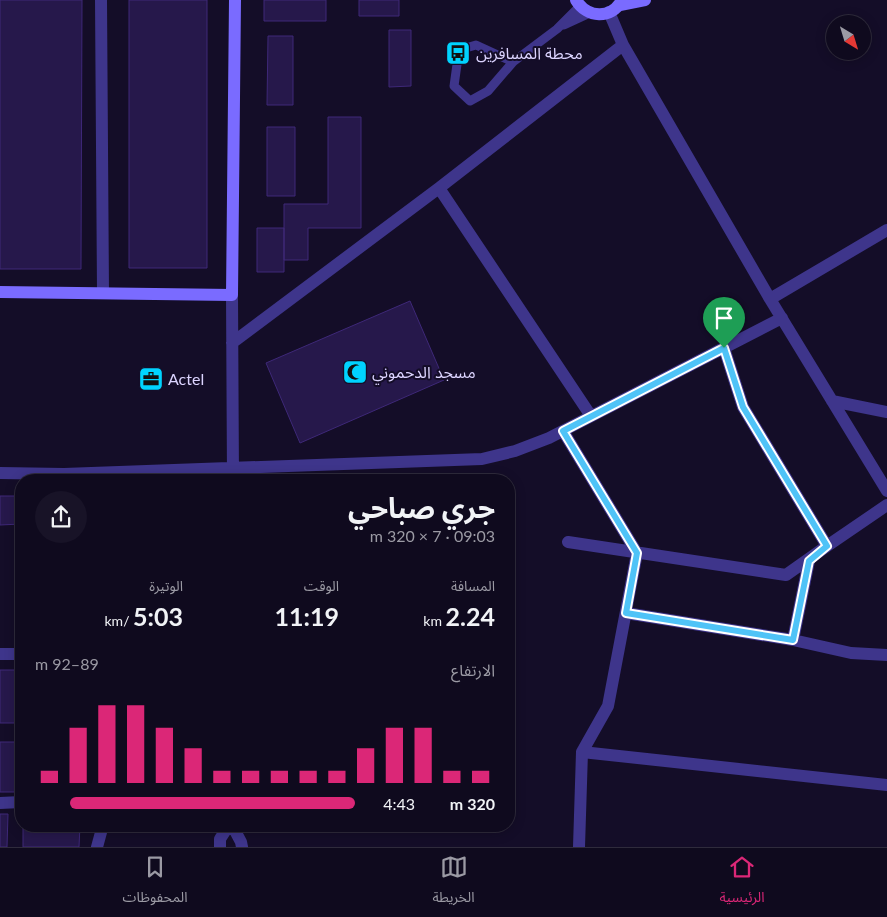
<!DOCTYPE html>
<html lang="ar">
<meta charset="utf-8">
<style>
body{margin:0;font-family:Lato,"Noto Sans Arabic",sans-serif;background:#181327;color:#f1f3f6;direction:rtl;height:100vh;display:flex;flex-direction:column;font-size:19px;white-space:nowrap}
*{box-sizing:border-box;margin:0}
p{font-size:16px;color:#9b9aa4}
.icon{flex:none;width:28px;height:28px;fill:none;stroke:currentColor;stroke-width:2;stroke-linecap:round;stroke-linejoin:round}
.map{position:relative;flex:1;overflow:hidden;direction:ltr}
.sheet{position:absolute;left:15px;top:474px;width:500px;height:358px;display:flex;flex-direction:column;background:#0f0a1e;border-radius:20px;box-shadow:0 2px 12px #0003,0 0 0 1px #2f2b3c;direction:rtl}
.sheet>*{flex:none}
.needle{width:32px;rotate:142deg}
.controls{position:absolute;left:826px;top:15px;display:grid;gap:10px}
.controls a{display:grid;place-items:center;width:45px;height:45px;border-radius:50%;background:#0f0a1e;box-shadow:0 2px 12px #0003,0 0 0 1px #2f2b3c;font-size:25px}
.pin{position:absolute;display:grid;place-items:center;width:42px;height:42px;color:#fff;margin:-51px -21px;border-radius:50% 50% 50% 0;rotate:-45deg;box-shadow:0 0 5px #0007}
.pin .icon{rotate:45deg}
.round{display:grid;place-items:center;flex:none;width:52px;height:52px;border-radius:26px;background:#181327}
.head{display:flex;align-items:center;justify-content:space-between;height:85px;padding:0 20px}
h1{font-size:28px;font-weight:700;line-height:38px}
.stats{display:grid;grid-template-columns:repeat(3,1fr);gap:8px;height:85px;padding:5px 20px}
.stats div{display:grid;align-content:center}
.stats b{font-size:25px;font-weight:700}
.stats small{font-size:14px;font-weight:400}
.stats p{font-size:14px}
.chart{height:140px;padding:10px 20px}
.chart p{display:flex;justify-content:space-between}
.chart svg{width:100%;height:90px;margin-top:5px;stroke:#db2777;stroke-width:6}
ul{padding:0 20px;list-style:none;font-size:16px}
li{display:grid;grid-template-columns:80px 60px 1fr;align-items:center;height:38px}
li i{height:12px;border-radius:6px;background:#db2777}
.menu{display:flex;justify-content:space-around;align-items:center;height:70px;border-top:1px solid #2f2b3c;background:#0f0a1e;font-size:14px;color:#9b9aa4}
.menu a{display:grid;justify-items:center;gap:2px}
.menu .selected{color:#db2777}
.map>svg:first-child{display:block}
.building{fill:#26184b;stroke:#3e2878}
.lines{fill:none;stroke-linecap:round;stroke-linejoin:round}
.service{stroke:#3e358b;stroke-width:9}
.minor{stroke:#3e358b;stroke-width:12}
.secondary{stroke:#7a6bff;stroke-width:12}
.route-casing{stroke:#fff;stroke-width:10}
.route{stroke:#4fc3f7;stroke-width:6}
.labels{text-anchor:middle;stroke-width:4;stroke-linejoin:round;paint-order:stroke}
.poi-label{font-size:16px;fill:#dcd4ff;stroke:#140d28;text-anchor:start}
</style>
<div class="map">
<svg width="887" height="847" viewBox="0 0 887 847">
<rect width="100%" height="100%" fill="#140d28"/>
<!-- building -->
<path class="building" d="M0 0H82L81 269H0Z
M129 0H207V268H129Z
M264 0H326V21H264Z
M359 0H399V16H359Z
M389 30H411V86L389 87Z
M268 36H293V105H267Z
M328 117H361V228H308V260H284V204H328Z
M267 127H295V196H267Z
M257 228H284V272H257Z
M410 301 444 380 300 443 266 363Z
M0 496H21V524L0 525Z
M0 670H21V723H0Z
M0 742H21V792H0Z
M0 814H8L7 847H0Z
M23 825H80L79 847H23Z"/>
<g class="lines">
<!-- service -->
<path class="service" d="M564 25 590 13
M513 62 476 45 459 50 454 86 470 101 488 91 513 62 557 29 580 6"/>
<!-- minor -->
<path class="minor" d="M101 0 103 293
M609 12 623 45 770 299 887 491
M439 188 591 416
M232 295 233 480
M770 299 887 230
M232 343 439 188 623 45
M832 401 887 412
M563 431 637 553 608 706 582 752 579 847
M0 473 64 474 482 459 515 451 549 438 782 318
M568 542 786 575 827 546 743 407 724 348
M827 546 887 505
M626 613 793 640 851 653 887 655
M793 640 809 561
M0 654H21
M582 752 887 785
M0 803 21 802
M232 825 241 842 242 847
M97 847 103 825
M220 847V839L229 825"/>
<!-- secondary -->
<path class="secondary" d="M576 0C587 18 611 20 622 0
M620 5 645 0
M0 292 232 295 235 0"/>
</g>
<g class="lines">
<defs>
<path id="route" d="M724 348 743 407 827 546 809 561 793 640 626 613 637 553 563 431Z"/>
</defs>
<!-- route casing -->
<use href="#route" class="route-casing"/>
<!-- route -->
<use href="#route" class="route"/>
</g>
<!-- icons -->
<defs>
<symbol id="bus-square" viewBox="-11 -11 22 22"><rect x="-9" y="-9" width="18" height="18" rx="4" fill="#00d3ff" stroke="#140d28"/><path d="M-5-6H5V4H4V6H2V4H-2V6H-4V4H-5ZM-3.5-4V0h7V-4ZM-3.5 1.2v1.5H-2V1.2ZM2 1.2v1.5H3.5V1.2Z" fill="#111"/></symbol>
<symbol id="mosque-square" viewBox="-11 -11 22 22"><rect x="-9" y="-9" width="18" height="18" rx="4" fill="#00d3ff" stroke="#140d28"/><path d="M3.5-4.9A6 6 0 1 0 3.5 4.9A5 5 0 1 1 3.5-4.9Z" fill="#111"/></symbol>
<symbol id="office-square" viewBox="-11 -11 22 22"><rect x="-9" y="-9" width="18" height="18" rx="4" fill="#00d3ff" stroke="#140d28"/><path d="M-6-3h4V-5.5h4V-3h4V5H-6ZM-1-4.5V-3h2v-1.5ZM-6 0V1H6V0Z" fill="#111"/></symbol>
</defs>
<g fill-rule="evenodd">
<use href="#bus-square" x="444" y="39" width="28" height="28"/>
<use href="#mosque-square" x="341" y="358" width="28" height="28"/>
<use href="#office-square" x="137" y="365" width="28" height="28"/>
</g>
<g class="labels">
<!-- poi labels -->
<g class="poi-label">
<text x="476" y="59">محطة المسافرين</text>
<text x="372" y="378">مسجد الدحموني</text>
<text x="168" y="385">Actel</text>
</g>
</g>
</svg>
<div class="controls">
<a><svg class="needle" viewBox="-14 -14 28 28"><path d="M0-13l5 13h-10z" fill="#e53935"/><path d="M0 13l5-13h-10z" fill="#9b9aa4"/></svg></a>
</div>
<div class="pin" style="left:724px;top:348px;background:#1e9e55"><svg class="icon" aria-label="arrive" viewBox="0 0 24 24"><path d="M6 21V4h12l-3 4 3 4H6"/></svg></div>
<section class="sheet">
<div class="head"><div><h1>جري صباحي</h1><p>09:03 · 7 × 320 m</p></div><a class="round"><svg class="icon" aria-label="share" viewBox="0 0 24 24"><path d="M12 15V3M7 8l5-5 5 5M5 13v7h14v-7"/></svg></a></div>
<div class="stats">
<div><p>المسافة</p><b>2.24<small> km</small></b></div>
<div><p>الوقت</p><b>11:19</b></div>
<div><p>الوتيرة</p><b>5:03<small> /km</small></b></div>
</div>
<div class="chart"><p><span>الارتفاع</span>89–92 m</p>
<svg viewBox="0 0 160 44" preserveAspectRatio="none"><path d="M5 44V38M15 44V17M25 44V6M35 44V6M45 44V17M55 44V27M65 44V38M75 44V38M85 44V38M95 44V38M105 44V38M115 44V27M125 44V17M135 44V17M145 44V38M155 44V38"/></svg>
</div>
<ul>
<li><b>320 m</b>4:43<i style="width:89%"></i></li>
</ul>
</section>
</div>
<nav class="menu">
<a class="selected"><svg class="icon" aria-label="home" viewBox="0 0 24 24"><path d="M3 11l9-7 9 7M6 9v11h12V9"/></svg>الرئيسية</a>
<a><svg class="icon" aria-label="map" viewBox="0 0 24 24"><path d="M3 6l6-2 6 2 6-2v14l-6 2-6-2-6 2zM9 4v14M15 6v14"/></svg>الخريطة</a>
<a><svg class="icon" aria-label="saved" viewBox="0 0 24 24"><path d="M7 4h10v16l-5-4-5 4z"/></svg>المحفوظات</a>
</nav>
